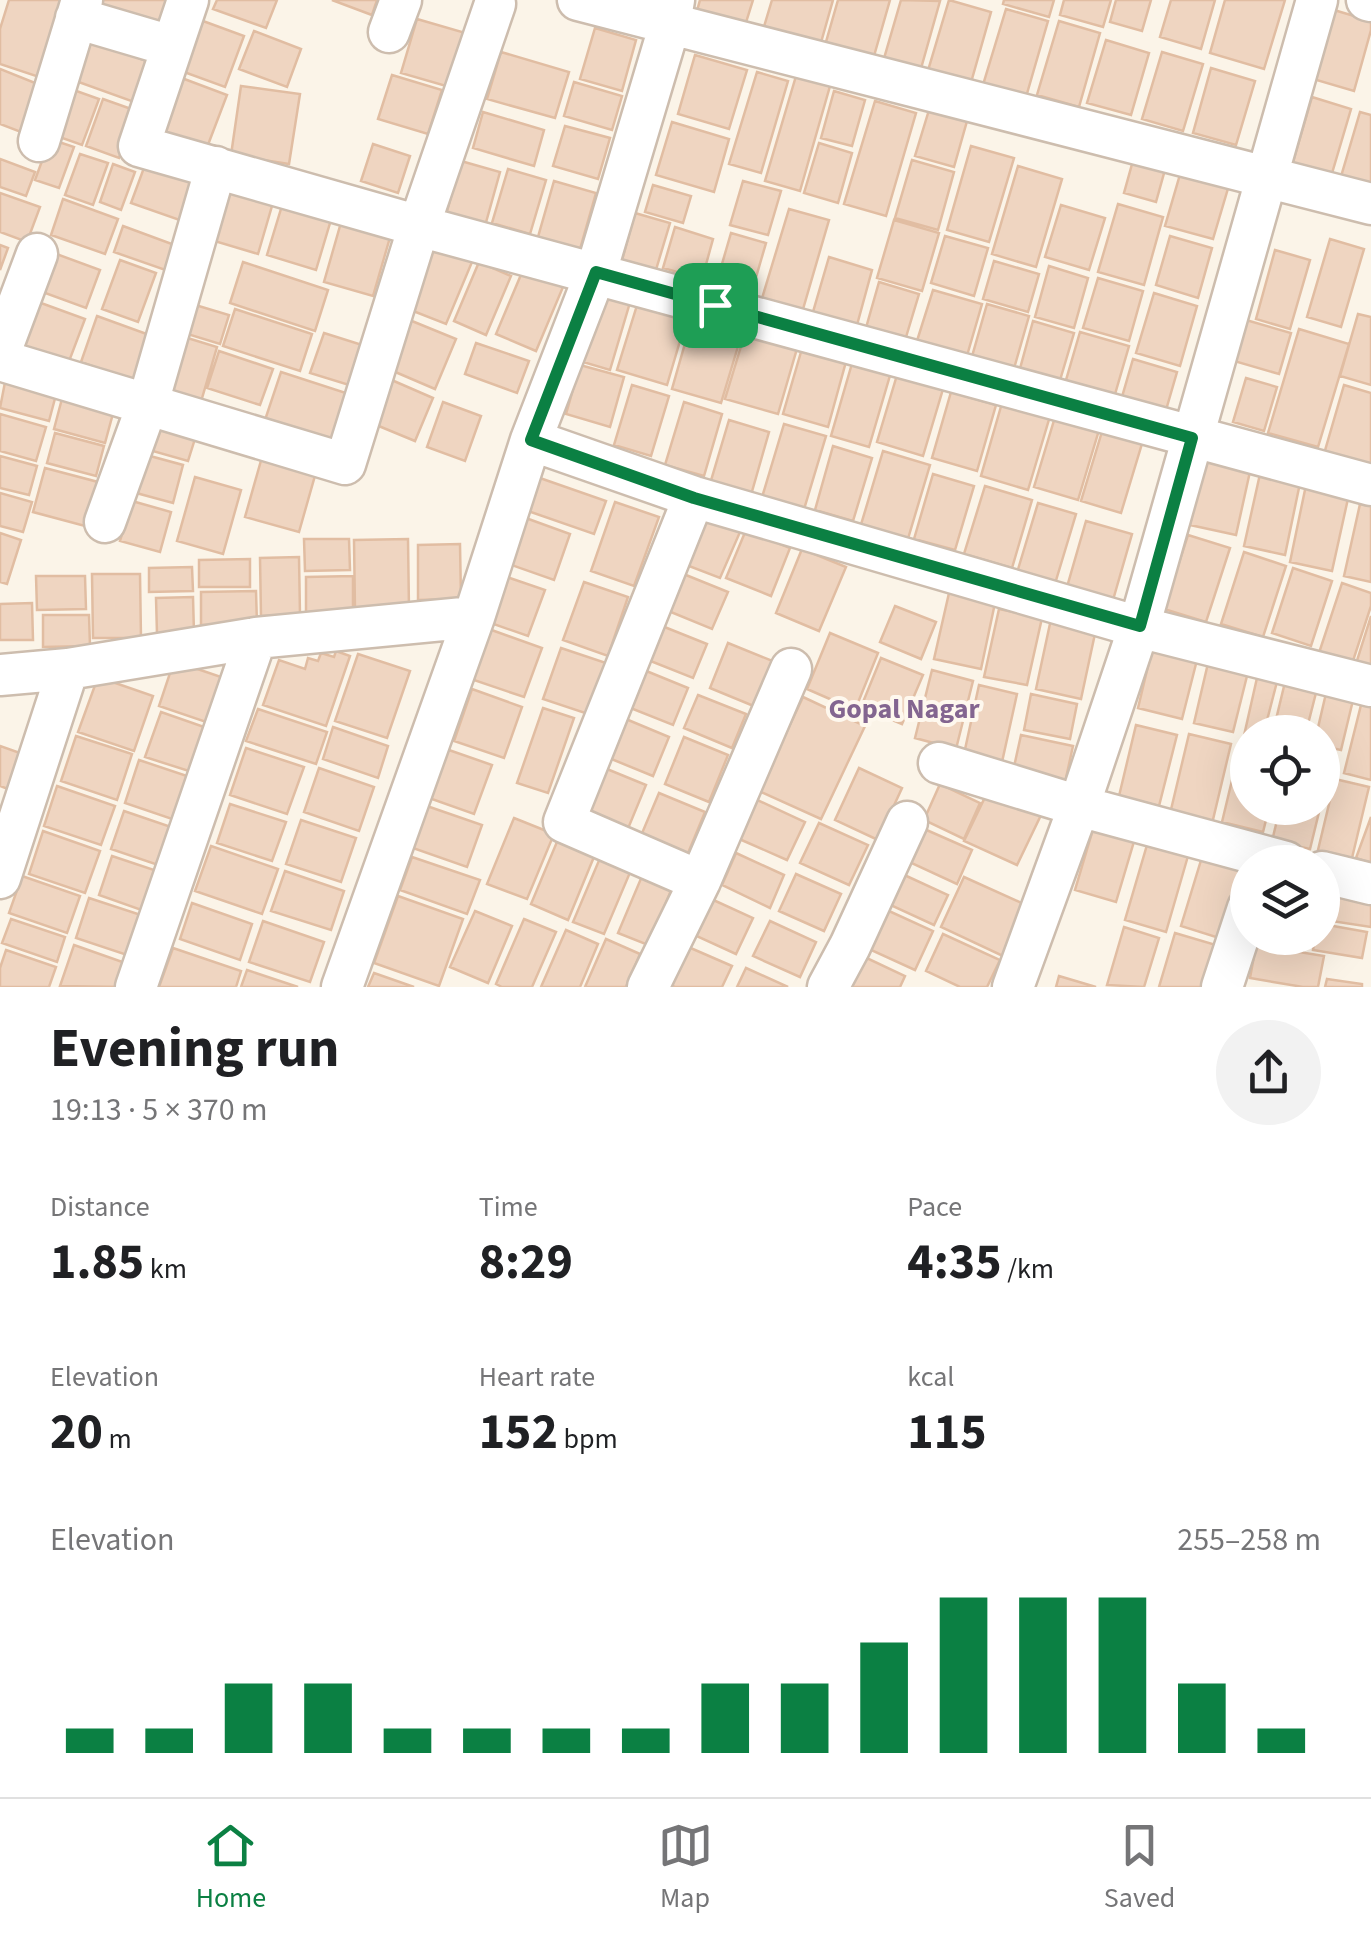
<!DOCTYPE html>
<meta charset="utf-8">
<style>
body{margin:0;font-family:"Source Sans 3",sans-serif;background:#f2f2f2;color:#202124;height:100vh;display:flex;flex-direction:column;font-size:38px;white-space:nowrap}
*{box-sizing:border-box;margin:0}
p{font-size:32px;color:#757577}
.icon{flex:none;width:55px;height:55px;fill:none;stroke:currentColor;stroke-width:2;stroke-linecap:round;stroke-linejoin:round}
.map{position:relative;height:987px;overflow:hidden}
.drawer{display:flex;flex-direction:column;background:#fff;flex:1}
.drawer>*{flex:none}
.controls{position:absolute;left:1230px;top:715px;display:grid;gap:20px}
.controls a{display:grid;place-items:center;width:110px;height:110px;border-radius:50%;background:#fff;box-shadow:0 10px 40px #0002;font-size:50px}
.pin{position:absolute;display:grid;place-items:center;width:85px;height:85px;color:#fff;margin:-42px;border-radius:20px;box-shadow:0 5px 15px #0006}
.round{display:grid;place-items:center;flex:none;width:105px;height:105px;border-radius:52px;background:#f2f2f2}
.overview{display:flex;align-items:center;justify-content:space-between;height:170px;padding:0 50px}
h1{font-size:55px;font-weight:700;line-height:75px}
.metrics{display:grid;grid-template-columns:repeat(3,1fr);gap:15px;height:170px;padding:10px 50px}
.metrics div{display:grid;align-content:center}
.metrics b{font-size:50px;font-weight:700}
.metrics small{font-size:28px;font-weight:400}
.metrics p{font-size:28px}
.chart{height:280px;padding:20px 50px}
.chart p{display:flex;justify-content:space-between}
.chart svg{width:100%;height:180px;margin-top:10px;stroke:#0b8043;stroke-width:6}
.tabs{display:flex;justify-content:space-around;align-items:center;height:140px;border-top:2px solid #e0e0e0;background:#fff;font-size:28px;color:#757577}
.tabs a{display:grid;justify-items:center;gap:5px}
.tabs .on{color:#0b8043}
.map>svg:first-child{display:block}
.building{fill:#efd5c1;stroke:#e1bda2;stroke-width:2.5}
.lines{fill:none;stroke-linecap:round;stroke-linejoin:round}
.minor-casing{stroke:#cdbdae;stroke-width:45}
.minor{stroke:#fff;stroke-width:40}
.route-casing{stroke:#fff;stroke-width:20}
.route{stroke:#0b8043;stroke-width:12}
.labels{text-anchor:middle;stroke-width:8;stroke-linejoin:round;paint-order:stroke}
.neighbourhood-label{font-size:28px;font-weight:bold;fill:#836590;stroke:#fef8ee}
</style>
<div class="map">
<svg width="1371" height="987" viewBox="0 0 1371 987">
<rect width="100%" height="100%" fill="#fbf4e8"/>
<!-- building -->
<path class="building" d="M9 0H67L42 78 0 64V29Z
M92 0H169L158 28 90 4Z
M217 0H277L266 28 213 9Z
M332 0H377L372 15Z
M700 0H753L743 32 695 18Z
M772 0H833L820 46 763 30Z
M838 0H890L872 63 824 49Z
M901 0 940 1 920 72 883 62Z
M949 0 991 12 970 86 927 74Z
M1004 0H1054L1049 17 1003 4Z
M1064 0H1111L1103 27 1060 15Z
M1116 0H1151L1142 31 1110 22Z
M1171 0H1215L1201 49 1160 37Z
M1225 0H1285L1264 69 1210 53Z
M1006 9 1048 21 1026 97 983 85Z
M1334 10 1371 21V30L1354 91 1313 79Z
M417 19 469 34 453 88 401 73Z
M203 21 244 36 225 87 184 72Z
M1059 21 1100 33 1079 107 1037 95Z
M595 28 636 40 622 91 580 79Z
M254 31 301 49 287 87 239 69Z
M88 39 149 62 134 102 73 80Z
M1106 40 1149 53 1131 115 1087 103Z
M501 52 569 72 555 118 487 99Z
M1162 52 1203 64 1183 131 1142 119Z
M695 55 747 70 729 129 678 114Z
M1211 68 1255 81 1236 145 1193 133Z
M0 69 45 87 26 134 0 124Z
M757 72 788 81 761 173 729 164Z
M392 75 442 90 428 134 378 119Z
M796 76 830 86 800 191 765 181Z
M179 77 227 95 206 150 158 131Z
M574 82 622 96 612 130 564 116Z
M241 86 300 94 289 164 231 155Z
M68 88 99 99 82 145 51 134Z
M834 91 865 100 852 146 821 138Z
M1312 97 1351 109 1330 180 1291 169Z
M103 99 137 111 119 158 86 146Z
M875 101 916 113 886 216 844 204Z
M929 110 967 121 954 167 915 156Z
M483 112 544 130 534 166 473 148Z
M1360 112 1371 115V189L1340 180Z
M672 122 729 139 714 192 656 175Z
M565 126 610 138 598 179 553 166Z
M50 139 74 147 59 188 35 180Z
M819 143 852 153 838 203 804 193Z
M373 144 410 156 398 193 361 181Z
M971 146 1014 158 989 242 947 230Z
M80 154 108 163 93 205 65 195Z
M1134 157 1166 166 1156 202 1124 193Z
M0 159 35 172 26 196 0 187Z
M912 160 954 172 938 230 895 218Z
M461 161 500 172 485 226 446 215Z
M113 164 135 172 121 210 100 202Z
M145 165 202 185 188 223 131 203Z
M1018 166 1062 179 1036 267 992 254Z
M508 169 546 180 530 234 492 223Z
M1181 171 1229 185 1213 239 1165 226Z
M554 181 596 193 578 256 536 244Z
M743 181 781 191 768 235 730 225Z
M653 185 691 196 683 223 645 212Z
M226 186 274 199 258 254 211 240Z
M0 193 40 207 27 242 0 232Z
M63 199 118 219 105 254 51 235Z
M284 199 333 213 316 270 267 255Z
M1118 204 1163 217 1144 285 1098 272Z
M1061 205 1105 218 1089 270 1045 257Z
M789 209 829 220 801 316 760 305Z
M635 213 670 223 655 273 621 264Z
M342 219 391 234 373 296 324 282Z
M894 220 939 233 922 291 877 278Z
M123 226 180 247 171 272 114 252Z
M675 227 713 239 702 279 663 268Z
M731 233 766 243 750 298 715 288Z
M945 236 988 248 974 296 931 283Z
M1170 236 1212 248 1198 298 1156 285Z
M1330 239 1364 249 1341 327 1307 317Z
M0 245 8 248 0 270Z
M434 247 472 262 446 324 408 309Z
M1275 250 1310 260 1290 329 1256 319Z
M51 252 100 270 86 308 37 290Z
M829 257 872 270 857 325 813 312Z
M120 260 156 273 138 322 102 309Z
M994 261 1039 274 1028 312 983 299Z
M243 262 328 290 315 331 230 303Z
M479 262 511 276 486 335 454 321Z
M1049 266 1088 278 1074 328 1035 317Z
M523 270 563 287 536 351 496 334Z
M1098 278 1143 291 1129 341 1083 328Z
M879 282 919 294 903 347 864 335Z
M933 290 982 304 966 359 916 344Z
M604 291 631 299 610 370 583 362Z
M1154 293 1197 306 1180 366 1136 353Z
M30 299 85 319 68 364 13 345Z
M638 302 687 317 667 385 617 370Z
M192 304 229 315 220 344 184 333Z
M987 304 1029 316 1013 372 971 360Z
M235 309 312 334 300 371 223 346Z
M1358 314 1371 317V385L1340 376Z
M97 316 155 337 138 383 81 362Z
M407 319 456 339 435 389 386 368Z
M692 319 742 333 721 403 672 389Z
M1246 320 1291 333 1279 374 1234 361Z
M1033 321 1074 333 1058 387 1018 376Z
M1299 329 1349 344 1318 447 1268 433Z
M746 330 798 345 778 414 725 399Z
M1080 332 1129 346 1113 401 1064 387Z
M324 333 375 349 362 389 310 373Z
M181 336 217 347 200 405 163 395Z
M476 343 529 361 517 393 465 374Z
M803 345 847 358 828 427 783 414Z
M219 351 273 369 260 405 207 388Z
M1133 359 1177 372 1166 410 1122 397Z
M853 360 891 372 869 447 831 436Z
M580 365 624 377 610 427 566 414Z
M281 372 349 394 331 448 263 426Z
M897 375 943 389 923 456 877 442Z
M6 377 57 391 49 421 0 408Z
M387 378 433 398 415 441 369 422Z
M1246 378 1277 387 1264 431 1233 422Z
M632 385 669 396 651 456 614 445Z
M1344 385 1371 393V468L1324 454Z
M64 391 115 406 105 443 54 429Z
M951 392 996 405 977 471 932 458Z
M443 402 481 416 465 461 427 447Z
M684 402 722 414 704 476 665 465Z
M1002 403 1050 416 1028 490 981 476Z
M0 414 46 427 36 461 0 451Z
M151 414 199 426 188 461 142 448Z
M1055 417 1099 430 1078 500 1034 487Z
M729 420 769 432 751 495 710 484Z
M784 424 826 436 802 516 760 504Z
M1104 425 1144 437 1121 513 1081 501Z
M55 433 104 446 96 476 47 463Z
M833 446 872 458 853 521 815 510Z
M883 451 930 465 907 542 860 528Z
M139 453 183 465 173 503 129 491Z
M0 456 37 466 29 495 0 488Z
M262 457 316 472 299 532 245 517Z
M1205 457 1251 467 1236 535 1190 525Z
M45 468 98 482 85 526 33 512Z
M933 474 974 486 955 550 914 539Z
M1260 474 1300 483 1285 555 1244 546Z
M195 477 241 490 223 554 177 541Z
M537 477 606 501 594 534 525 510Z
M1306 485 1349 494 1332 571 1290 562Z
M985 486 1032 500 1012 568 964 554Z
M0 493 32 502 23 532 0 526Z
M132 501 171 512 160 552 120 541Z
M615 502 659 517 634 586 591 571Z
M1038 503 1076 514 1054 587 1016 576Z
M1360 504 1371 506V582L1344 576Z
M695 514 740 532 720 578 676 561Z
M523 517 570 534 554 580 506 563Z
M1086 521 1132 534 1113 600 1067 587Z
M746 530 790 548 771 596 726 578Z
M0 533 21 540 7 584 0 582Z
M1188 535 1230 548 1206 622 1164 609Z
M304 539H349L350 570 305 571Z
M408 539 409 610 355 611 354 540Z
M460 544 461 599 418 600V545Z
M802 549 846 567 819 631 776 613Z
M1244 552 1286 566 1263 637 1221 624Z
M299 557 300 615 261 616 260 558Z
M250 559V587H199V560Z
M192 567 193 591 149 592V568Z
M1293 568 1332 581 1311 646 1272 633Z
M681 573 728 592 712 629 666 610Z
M92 574H140L141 638H93Z
M501 575 545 590 528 636 485 621Z
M36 576H85L86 609 37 610Z
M353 576V613L306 614V577Z
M584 582 628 597 608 656 563 640Z
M1342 583 1371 593V606L1351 667 1318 656Z
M256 591 257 624 201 625V592Z
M949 593 995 603 981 669 934 659Z
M193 597 194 633 157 634 156 598Z
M32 603 33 640H0V604Z
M895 606 936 622 921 659 880 642Z
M999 609 1042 618 1027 685 984 677Z
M43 615H89L90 646 43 647Z
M1371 616V672L1355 667Z
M1051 619 1096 629 1081 699 1036 689Z
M657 624 707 644 693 678 643 658Z
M486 628 542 648 524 697 468 678Z
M830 633 878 653 855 710 807 689Z
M1154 641 1199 652 1182 719 1138 708Z
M728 643 780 664 761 709 710 688Z
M561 648 606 663 588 714 543 699Z
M336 651 350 656 326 726 263 705 279 660 305 669 308 658 318 661 321 653 334 657Z
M358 654 410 671 387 738 335 721Z
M881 658 923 675 902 724 861 707Z
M1209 659 1249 668 1233 732 1194 723Z
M174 661 224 678 209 723 159 706Z
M639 668 688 688 673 725 623 705Z
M1259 669 1279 674 1264 732H1248V741L1243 740Z
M932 670 973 681 956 749 915 738Z
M98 677 153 696 134 751 78 732Z
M1286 678 1318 685 1306 732H1273Z
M979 685 1017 694 1002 762 964 754Z
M472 689 522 707 504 758 454 741Z
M1327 689 1354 696 1341 750 1322 746V732H1317Z
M1031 694 1077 704 1070 739 1024 730Z
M698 695 746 714 732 748 684 728Z
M803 697 865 726 821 819 759 791Z
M1363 697 1371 699V780L1344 773Z
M543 708 574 718 548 793 517 783Z
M258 709 327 732 316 764 246 741Z
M161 712 207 728 192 772 145 757Z
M621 717 669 737 653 776 604 756Z
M1136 725 1177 735 1159 806 1119 796Z
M333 727 388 746 378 778 323 759Z
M1189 734 1231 744 1211 828 1169 818Z
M1021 735 1073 746 1064 787 1012 776Z
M76 736 132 754 117 800 61 781Z
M684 737 728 755 709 802 665 784Z
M0 746 20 753 8 789 0 786Z
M246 748 304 767 287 814 230 795Z
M446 749 492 765 474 814 429 798Z
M1239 751 1248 753V808H1269L1263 832 1222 822Z
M139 760 187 776 172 819 125 803Z
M602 767 646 785 627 831 583 814Z
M319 768 374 787 359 831 304 812Z
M859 768 902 788 878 840 835 820Z
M1335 779 1369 787 1352 858 1318 850Z
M940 784 980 803 964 839 924 820Z
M57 786 115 806 101 845 44 826Z
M988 791 1041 815 1017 865 964 841Z
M659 793 705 812 686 858 640 838Z
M755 799 805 822 787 860 737 838Z
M230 804 286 822 272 861 217 843Z
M424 805 482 825 467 867 410 847Z
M1280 808H1320L1310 849 1272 841Z
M124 811 174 828 161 866 111 849Z
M1371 817V863L1356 858Z
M514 818 554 834 527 899 487 884Z
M301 820 356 838 341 882 286 864Z
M819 823 868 845 849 885 800 863Z
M1094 826 1135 838 1116 902 1075 890Z
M922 828 972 850 957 884 907 861Z
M43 831 100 851 85 893 29 874Z
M559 837 596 852 568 920 531 904Z
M1147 845 1188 856 1166 932 1125 920Z
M211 846 278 869 262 914 195 891Z
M603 851 634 863 604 934 573 922Z
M736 853 784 875 770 908 722 885Z
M112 856 160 872 147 912 99 895Z
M412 857 480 880 467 914 400 890Z
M1202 857 1240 867 1219 938 1181 926Z
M645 869 675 881 648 945 618 933Z
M285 871 344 891 331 930 271 911Z
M900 873 948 895 934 925 886 903Z
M796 874 841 894 824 931 779 911Z
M22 876 80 896 67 933 9 913Z
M964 877 1026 905 1003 956 941 927Z
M1330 886 1371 893V927L1325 920Z
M398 896 463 919 439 986 374 963Z
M89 898 144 916 130 956 76 938Z
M709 898 753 918 736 954 692 934Z
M192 903 252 924 240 960 180 939Z
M878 906 933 931 915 970 860 945Z
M475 911 512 926 488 983 450 967Z
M11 919 65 937 57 962 2 943Z
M524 919 556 932 532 987H502L496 984Z
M263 921 324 942 310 982 249 962Z
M770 921 816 942 800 977 753 956Z
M1322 924 1367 932 1362 958 1313 950 1315 938H1322Z
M1124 927 1159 938 1144 987 1107 985Z
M566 930 598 944 580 987H541Z
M1175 933 1216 945 1204 987H1159Z
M943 934 1000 960 987 987H960L926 971Z
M1258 938H1305L1303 950 1257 942Z
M606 939 640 954 626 987H585Z
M74 945 131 965 123 987 60 986Z
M1256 945 1324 956 1318 987H1303L1250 978Z
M686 946 732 966 722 987H675L668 984Z
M173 948 241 971 236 987H159Z
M6 950 56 967 49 987H0V968Z
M856 953 905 976 900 987H840Z
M746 968 788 987H737Z
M247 970 298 987H241Z
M374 973 414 987H368Z
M1059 976 1096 987H1056Z
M1327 979 1362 984V987H1325Z"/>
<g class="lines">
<defs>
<path id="minor" d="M188 0 139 146 419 226 1371 485
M578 0 1371 204
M1367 0 1371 1
M76 18 171 46
M389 32 401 0
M39 141 82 0
M0 353 37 254
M0 360 345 464 419 226 495 4
M531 440 694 497 1139 627 1371 686
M694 497 564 822 700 881
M105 522 148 403 216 167
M0 675 68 669 256 638 474 617
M939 763 1079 806 1286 862
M1322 872 1371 884
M0 878 68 669
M136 987 256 638
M342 987 474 617 531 440 596 272 670 24 674 0
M648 987 700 881 791 669
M828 987 850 946 907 822
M1013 987 1079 806 1139 627 1317 0
M1222 987 1248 908"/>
</defs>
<!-- minor casing -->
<use href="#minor" class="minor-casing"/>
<!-- minor -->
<use href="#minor" class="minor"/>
</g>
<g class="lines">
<defs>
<path id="route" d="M596 272 1192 438 1140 626 694 498 531 440Z"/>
</defs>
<!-- route casing -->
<use href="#route" class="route-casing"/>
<!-- route -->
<use href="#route" class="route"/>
</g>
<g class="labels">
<!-- neighbourhood labels -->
<g class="neighbourhood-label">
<text x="904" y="718">Gopal Nagar</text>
</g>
</g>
</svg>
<div class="controls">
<a><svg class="icon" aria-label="locate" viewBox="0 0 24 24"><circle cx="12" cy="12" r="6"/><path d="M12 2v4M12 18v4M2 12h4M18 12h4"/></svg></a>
<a><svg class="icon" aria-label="layers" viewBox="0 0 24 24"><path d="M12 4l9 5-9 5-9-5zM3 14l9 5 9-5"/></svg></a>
</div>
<div class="pin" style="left:715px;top:305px;background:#1e9e55"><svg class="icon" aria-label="arrive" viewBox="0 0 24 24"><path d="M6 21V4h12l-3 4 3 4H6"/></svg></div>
</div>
<section class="drawer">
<div class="overview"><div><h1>Evening run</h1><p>19:13 · 5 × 370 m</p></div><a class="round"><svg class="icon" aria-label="share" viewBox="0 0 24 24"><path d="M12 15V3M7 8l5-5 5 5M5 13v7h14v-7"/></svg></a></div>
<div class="metrics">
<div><p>Distance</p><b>1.85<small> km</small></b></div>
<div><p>Time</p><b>8:29</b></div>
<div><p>Pace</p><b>4:35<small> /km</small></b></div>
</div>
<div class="metrics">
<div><p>Elevation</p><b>20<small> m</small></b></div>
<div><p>Heart rate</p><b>152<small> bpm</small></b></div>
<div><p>kcal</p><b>115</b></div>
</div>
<div class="chart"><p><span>Elevation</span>255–258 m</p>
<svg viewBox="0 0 160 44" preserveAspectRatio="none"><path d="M5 44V38M15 44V38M25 44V27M35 44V27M45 44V38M55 44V38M65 44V38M75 44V38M85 44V27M95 44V27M105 44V17M115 44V6M125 44V6M135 44V6M145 44V27M155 44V38"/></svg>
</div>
</section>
<nav class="tabs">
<a class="on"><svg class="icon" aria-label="home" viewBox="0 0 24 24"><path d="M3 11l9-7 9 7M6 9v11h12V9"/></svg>Home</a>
<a><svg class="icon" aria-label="map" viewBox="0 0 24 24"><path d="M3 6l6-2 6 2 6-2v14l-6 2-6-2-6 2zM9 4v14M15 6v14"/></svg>Map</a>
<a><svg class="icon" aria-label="saved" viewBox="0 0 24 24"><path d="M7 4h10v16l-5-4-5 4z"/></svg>Saved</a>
</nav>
